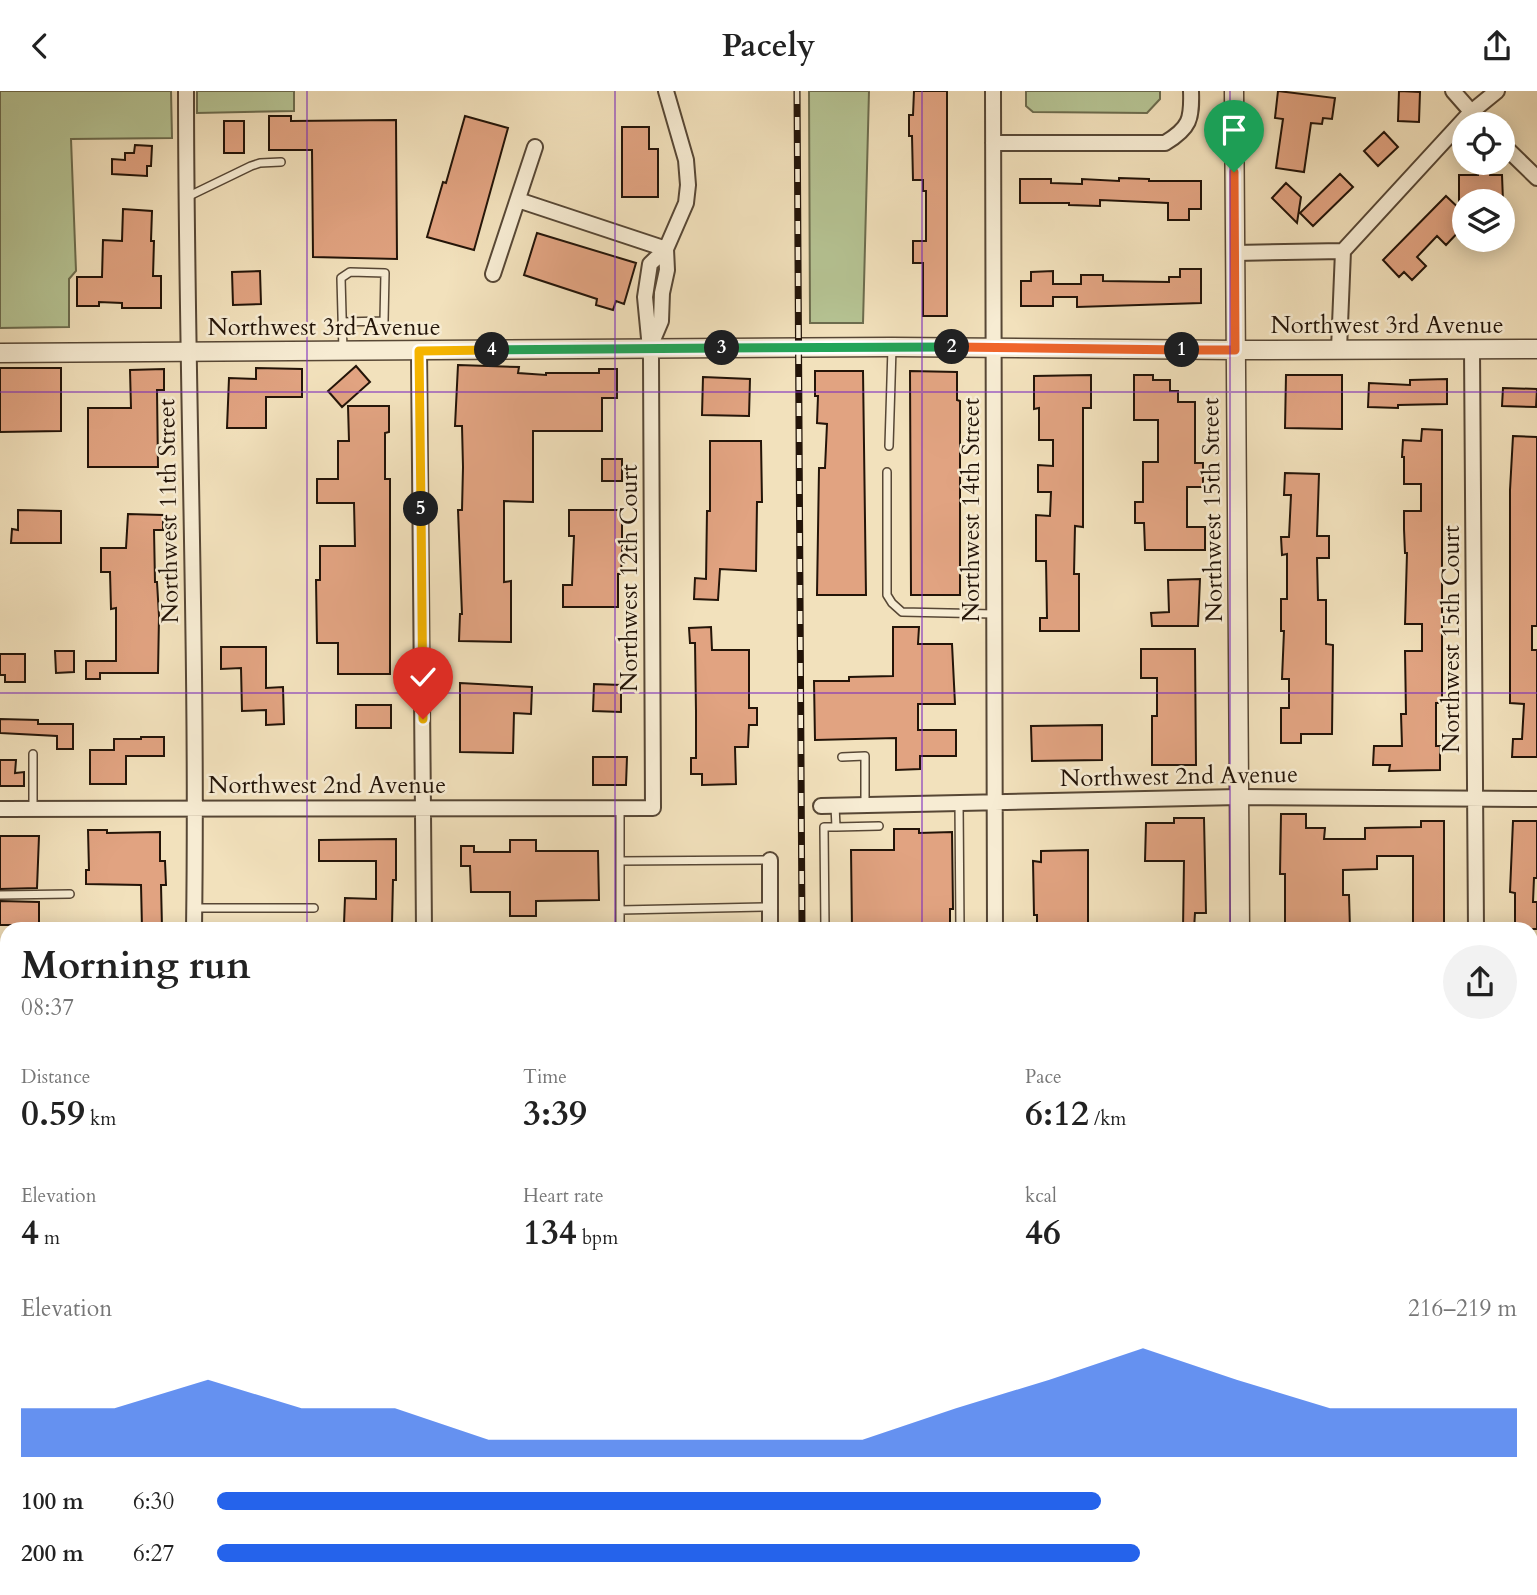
<!DOCTYPE html>
<meta charset="utf-8">
<style>
body{margin:0;font-family:Cardo,serif;background:#f2f2f2;color:#222;height:100vh;display:flex;flex-direction:column;font-size:26px;white-space:nowrap}
*{box-sizing:border-box;margin:0}
p{font-size:23px;color:#767676}
.icon{flex:none;width:38px;height:38px;fill:none;stroke:currentColor;stroke-width:2;stroke-linecap:round;stroke-linejoin:round}
.map{position:relative;flex:1;overflow:hidden}
.side{position:absolute;left:0px;top:831px;width:1538px;height:674px;display:flex;flex-direction:column;background:#fff;border-radius:21px 21px 0 0;box-shadow:0 4px 18px #0003}
.side>*{flex:none}
.controls{position:absolute;left:1452px;top:21px;display:grid;gap:14px}
.controls a{display:grid;place-items:center;width:63px;height:63px;border-radius:50%;background:#fff;box-shadow:0 4px 18px #0003;font-size:35px}
.pin{position:absolute;display:grid;place-items:center;width:60px;height:60px;color:#fff;margin:-72px -30px;border-radius:50% 50% 50% 0;rotate:-45deg;box-shadow:0 0 7px #0007}
.pin .icon{rotate:45deg}
.km{position:absolute;width:35px;height:35px;margin:-18px;border-radius:50%;background:#222;color:#fff;font-size:19px;line-height:35px;text-align:center}
.round{display:grid;place-items:center;flex:none;width:74px;height:74px;border-radius:37px;background:#f2f2f2}
.head{display:flex;align-items:center;justify-content:space-between;height:119px;padding:0 21px}
h1{font-size:38px;font-weight:700;line-height:52px}
.figures{display:grid;grid-template-columns:repeat(3,1fr);gap:10px;height:119px;padding:7px 21px}
.figures div{display:grid;align-content:center}
.figures b{font-size:35px;font-weight:700}
.figures small{font-size:19px;font-weight:400}
.figures p{font-size:19px}
.chart{height:196px;padding:14px 21px}
.chart p{display:flex;justify-content:space-between}
.chart svg{width:100%;height:126px;margin-top:7px;fill:#2563eb;opacity:.7}
ul{padding:0 21px;list-style:none;font-size:23px}
li{display:grid;grid-template-columns:112px 84px 1fr;align-items:center;height:52px}
li i{height:18px;border-radius:9px;background:#2563eb}
header{display:flex;justify-content:space-between;align-items:center;height:91px;padding:0 21px;background:#fff;font-size:32px;font-weight:700}
.map>svg:first-child{display:block}
.green{fill:#b6c494;stroke:#6c6c4e;stroke-width:2}
.building{fill:#e1a381;stroke:#231408;stroke-width:2}
.lines{fill:none;stroke-linecap:round;stroke-linejoin:round}
.service-casing{stroke:#574735;stroke-width:10}
.minor-casing{stroke:#574735;stroke-width:18}
.tertiary-casing{stroke:#574735;stroke-width:21}
.secondary-casing{stroke:#231408;stroke-width:23}
.service{stroke:#f7ecd3;stroke-width:7}
.minor{stroke:#f7ecd3;stroke-width:14}
.tertiary{stroke:#f7ecd3;stroke-width:18}
.secondary{stroke:#f7ecd3;stroke-width:19}
.rail-casing{stroke:#231408;stroke-width:7}
.rail{stroke:#f7ecd3;stroke-width:4.5;stroke-dasharray:13;stroke-linecap:butt}
.split-1-casing{stroke:#fff;stroke-width:14}
.split-2-casing{stroke:#fff;stroke-width:14}
.split-3-casing{stroke:#fff;stroke-width:14}
.split-4-casing{stroke:#fff;stroke-width:14}
.split-5-casing{stroke:#fff;stroke-width:14}
.split-6-casing{stroke:#fff;stroke-width:14}
.split-1{stroke:#f0652b;stroke-width:9}
.split-2{stroke:#f0652b;stroke-width:9}
.split-3{stroke:#22a559;stroke-width:9}
.split-4{stroke:#22a559;stroke-width:9}
.split-5{stroke:#f5b400;stroke-width:9}
.split-6{stroke:#f5b400;stroke-width:9}
.grid{fill:none;stroke:#7b2cbf;stroke-width:2;stroke-opacity:0.55}
.labels{text-anchor:middle;stroke-width:5;stroke-linejoin:round;paint-order:stroke}
.street-label{font-size:24px;fill:#231408;stroke:#f7ecd3}
</style>
<header><svg class="icon" aria-label="back" viewBox="0 0 24 24"><path d="M15 5l-7 7 7 7"/></svg>Pacely<svg class="icon" aria-label="share" viewBox="0 0 24 24"><path d="M12 15V3M7 8l5-5 5 5M5 13v7h14v-7"/></svg></header>
<div class="map">
<svg width="1537" height="1504" viewBox="0 0 1537 1504">
<rect width="100%" height="100%" fill="#f2e1bc"/>
<filter id="stains"><feTurbulence type="fractalNoise" baseFrequency=".00286" numOctaves="4"/><feColorMatrix values="0 0 0 0 .2 0 0 0 0 .09 0 0 0 0 .02 0 0 0 .5 -.17"/></filter>
<radialGradient id="worn" r=".72"><stop offset=".6" stop-color="#630" stop-opacity="0"/><stop offset="1" stop-color="#630" stop-opacity=".3"/></radialGradient>
<!-- green -->
<path class="green" d="M0 0H171L172 47 71 48 76 180 69 188V236L0 237Z
M197 0H294V20L197 22Z
M809 0H869L863 232H810Z
M1026 0H1160V8L1147 22 1033 21 1026 15Z"/>
<!-- building -->
<path class="building" d="M914 0H947V225H923V172H913V150H926V100H923V89H913L912 45H909V24H913Z
M1278 0 1335 7 1332 28 1323 27 1322 33 1311 32 1304 81 1276 77 1283 28 1275 27Z
M1399 0 1420 1 1419 31 1398 30Z
M269 25H291V30L396 29 397 168 313 166 312 59H269Z
M465 25 508 37 474 159 427 146 443 91 446 92Z
M224 30H244V62H224Z
M622 36H649V58H658V106H622Z
M1384 41 1398 56 1378 75 1364 60Z
M135 54 152 55 151 75H147V85L112 83V68L125 69V62H134Z
M1478 75H1490V84H1502L1503 110H1459V84H1478Z
M1340 83 1353 96 1313 135 1300 122Z
M1119 87 1149 88V90H1201V118H1189V129H1168V112L1100 109V115L1069 114V112H1020V88H1051V92L1082 93V88L1119 90Z
M1286 92 1301 106 1297 132 1272 107Z
M1446 105 1465 123V134L1446 154 1437 145 1417 166 1426 175 1412 189 1404 181 1399 186 1383 169Z
M123 118 152 120 151 150H154L153 185H161V217H122V212L99 211V215H77V186H102L103 149 122 150Z
M537 142 636 172 624 213 616 210 613 219 596 214 597 208 524 184Z
M1180 178H1201V212L1077 216V206H1053V215H1021V190H1031V181L1053 180V193H1081V184H1103V190L1169 191V186H1180Z
M260 180 261 213 233 214 232 181Z
M458 274 519 276 518 282 546 284V282H599V278H617V307H602V340H533V411L504 410V491L511 490V551L459 550 460 523H462L458 419H462L463 376 462 335H455Z
M356 275 370 291 342 316 328 300Z
M0 277H61V340L0 341Z
M256 277 302 278V306H266V337H227L229 287 256 288Z
M164 278V299H157L158 376H88V317H131L130 279Z
M815 280H863L866 504H817L819 377H825L827 333 817 332 818 305H815Z
M910 280 957 281V309L960 310V504H911Z
M1091 284V317H1083V436L1075 435 1074 483H1079V540H1040V527H1047L1046 470H1036V424L1050 425 1051 401H1038V374L1053 375V349H1039V317L1034 318V285Z
M1134 284H1153V289H1170V300H1178V311H1195V372H1203V396H1187V436H1205V459H1145L1144 432H1135V411H1143V371H1158V329H1134Z
M1286 284H1342V338L1285 337Z
M703 286 750 288 749 325 702 324Z
M1447 288V313L1398 314V317L1368 316 1369 292 1410 294V289Z
M1503 297 1537 298 1536 316 1502 315Z
M348 315H389V341L385 342V388H390V583H338V552H317L316 489H320V455H355L354 412H317V388H338V350H349Z
M1422 338 1442 339V612H1436V655H1440V679L1389 680 1390 674H1373L1374 655H1402L1401 623H1406L1405 560H1422V533H1405L1407 462H1405L1404 438V420H1421V393H1404V366H1402L1403 349 1421 350Z
M1513 345 1537 346V535H1532V559H1537V666H1512L1513 648H1522L1524 613 1510 612V399Z
M710 350H761L762 411H757L756 480 720 478 718 509 694 508 695 487 706 488 707 420H710Z
M602 368H622V390H602Z
M1285 382 1319 383 1317 445H1329V467H1317L1318 509H1326V553L1333 554 1332 643H1301V652H1281V617H1289V588H1282L1284 540H1281V508H1287V463L1282 464 1281 446H1289L1291 404H1284Z
M18 419 61 420V452H11L12 438 18 439Z
M569 419H622V462L621 483H618V516H563V494H572L574 445H569Z
M128 423 163 424V439H154L155 491H157L159 525 158 582H100V588H86V570H116V517L111 518 110 481H101V457H126Z
M1200 488 1198 535H1152L1151 522 1169 521 1168 489Z
M711 536 712 559H749V617H757V634H749L748 656H735L736 693 702 694V683H691V667H696V621L695 552H690L689 537Z
M893 536H919L918 553H952L955 613H918V639H956V665H920V678L896 679V647L815 649 814 590H849V586L893 585Z
M221 556H266V597L283 596 284 633 266 634V619L242 620 241 577 221 578Z
M1141 558H1195L1196 674H1152V625H1157V587H1141Z
M55 560H74V581L56 582Z
M0 563H25V591H5V584H0Z
M460 592 532 596 531 623 514 622 513 662 460 661Z
M594 593 621 594V621L593 620Z
M356 614H391V637H356Z
M0 628 38 629V633H73V658H57V645L0 642Z
M1102 634V669L1032 670 1031 635Z
M141 646H164V665H126V693H90V659H114V648H141Z
M593 666H627L626 694H593Z
M0 669H16L15 682 24 681V695H0Z
M1281 723H1306V737H1325L1324 748H1365V737L1421 736V730H1444V838H1413V765H1377V778L1343 779V804H1349L1350 838H1285V783H1280Z
M1174 727H1204L1206 822H1195L1194 838H1183L1184 770H1145L1146 732H1174Z
M1513 730H1537V787H1534L1533 811H1537V838H1515V802L1510 801Z
M894 738H919V742L952 741 953 818H950V838H852L851 759H894Z
M88 739H107V742L160 741V770H165L166 794H161L162 836 142 837 141 794 86 793V779H89Z
M0 745H39L37 797 0 798Z
M396 748V789H393L392 834 344 833 345 807 376 808V770H319V749Z
M510 749H536V760H598L599 809 536 810V825H510V801H471L470 775H461V755H474V761H510Z
M1088 759V838H1037V824H1034L1033 770 1041 771V760Z
M0 810 39 811V834H0Z"/>
<g class="lines">
<defs>
<path id="service" d="M187 106 251 75 260 72 281 71
M342 231 384 230 385 182 350 181 341 187 343 260
M889 355 892 257
M887 381V504L892 512 902 521 994 523
M33 663V718
M842 666 865 665V713
M959 712 960 838
M835 715 836 736 879 735
M620 770 770 769
M0 804 70 803
M194 817H314
M620 819 770 816
M620 838V717
M825 838 824 736H836
M0 961H7
M0 1305 7 1306
M1531 1386 1537 1387
M158 1498V1504
M398 1498V1504
M524 1498V1502L571 1501
M846 1498 847 1504
M306 1504V1498
M358 1504V1498
M441 1504V1498"/>
<path id="minor" d="M186 0C186 279 198 559 194 838
M993 0 995 838
M1453 0 1482 33
M993 52H1165C1190 37 1192 28 1191 0
M1503 54 1537 87
M518 109 666 158
M1235 162 1343 160
M493 183 535 56
M650 256 661 230 662 202 667 179 666 158
M1339 258 1343 160 1470 22 1497 0
M1472 258 1476 838
M419 260 424 838
M821 715 1239 706 1537 708
M0 718 653 717 651 268 645 206 650 173 666 158 686 112 688 94 686 69 666 0
M770 769V838
M0 1363 7 1365
M766 1498V1504"/>
<path id="tertiary" d="M1234 0 1240 838
M0 262 892 256 1235 259 1537 258"/>
<path id="secondary" d="M0 1075 7 1077
M1531 1484 1537 1485
M1489 1498 1511 1504"/>
</defs>
<!-- service casing -->
<use href="#service" class="service-casing"/>
<!-- minor casing -->
<use href="#minor" class="minor-casing"/>
<!-- tertiary casing -->
<use href="#tertiary" class="tertiary-casing"/>
<!-- secondary casing -->
<use href="#secondary" class="secondary-casing"/>
<!-- service -->
<use href="#service" class="service"/>
<!-- minor -->
<use href="#minor" class="minor"/>
<!-- tertiary -->
<use href="#tertiary" class="tertiary"/>
<!-- secondary -->
<use href="#secondary" class="secondary"/>
<defs>
<path id="rail" d="M797 0 802 838
M0 1140 7 1142
M1274 1498 1297 1504
M1313 1498 1336 1504"/>
</defs>
<!-- rail casing -->
<use href="#rail" class="rail-casing"/>
<!-- rail -->
<use href="#rail" class="rail"/>
</g>
<g class="lines">
<defs>
<path id="split-1" d="M1182 259H1235L1234 81"/>
<path id="split-2" d="M952 256 1182 259"/>
<path id="split-3" d="M722 257 952 256"/>
<path id="split-4" d="M492 259 722 257"/>
<path id="split-5" d="M421 418 419 260 492 259"/>
<path id="split-6" d="M421 418 423 628"/>
</defs>
<!-- split-1 casing -->
<use href="#split-1" class="split-1-casing"/>
<!-- split-2 casing -->
<use href="#split-2" class="split-2-casing"/>
<!-- split-3 casing -->
<use href="#split-3" class="split-3-casing"/>
<!-- split-4 casing -->
<use href="#split-4" class="split-4-casing"/>
<!-- split-5 casing -->
<use href="#split-5" class="split-5-casing"/>
<!-- split-6 casing -->
<use href="#split-6" class="split-6-casing"/>
<!-- split-1 -->
<use href="#split-1" class="split-1"/>
<!-- split-2 -->
<use href="#split-2" class="split-2"/>
<!-- split-3 -->
<use href="#split-3" class="split-3"/>
<!-- split-4 -->
<use href="#split-4" class="split-4"/>
<!-- split-5 -->
<use href="#split-5" class="split-5"/>
<!-- split-6 -->
<use href="#split-6" class="split-6"/>
</g>
<!-- grid -->
<path class="grid" d="M307 0V838M615 0V838M922 0V838M1230 0V838M0 301H1537M0 602H1537M0 902H7M1531 902H1537M0 1203H7M1531 1203H1537M307 1498V1504M615 1498V1504M922 1498V1504M1230 1498V1504"/>
<g class="labels">
<!-- street labels -->
<g class="street-label">
<text x="1387" y="242">Northwest 3rd Avenue</text>
<text x="324" y="244">Northwest 3rd Avenue</text>
<text transform="translate(971 419) rotate(-90)" y="8">Northwest 14th Street</text>
<text transform="translate(1212 419) rotate(-91)" y="8">Northwest 15th Street</text>
<text transform="translate(168 420) rotate(-91)" y="8">Northwest 11th Street</text>
<text transform="translate(629 487) rotate(-90)" y="8">Northwest 12th Court</text>
<text transform="translate(1451 548) rotate(-90)" y="8">Northwest 15th Court</text>
<text transform="translate(1179 685) rotate(-1)" y="8">Northwest 2nd Avenue</text>
<text x="327" y="702">Northwest 2nd Avenue</text>
</g>
</g>
<rect width="100%" height="100%" filter="url(#stains)"/>
<rect width="100%" height="100%" fill="url(#worn)"/>
</svg>
<div class="controls">
<a><svg class="icon" aria-label="locate" viewBox="0 0 24 24"><circle cx="12" cy="12" r="6"/><path d="M12 2v4M12 18v4M2 12h4M18 12h4"/></svg></a>
<a><svg class="icon" aria-label="layers" viewBox="0 0 24 24"><path d="M12 4l9 5-9 5-9-5zM3 14l9 5 9-5"/></svg></a>
</div>
<div class="pin" style="left:1234px;top:81px;background:#1e9e55"><svg class="icon" aria-label="arrive" viewBox="0 0 24 24"><path d="M6 21V4h12l-3 4 3 4H6"/></svg></div>
<div class="pin" style="left:423px;top:628px;background:#d93025"><svg class="icon" aria-label="check" viewBox="0 0 24 24"><path d="M5 12l5 5 9-10"/></svg></div>
<b class="km" style="left:1182px;top:259px">1</b>
<b class="km" style="left:952px;top:256px">2</b>
<b class="km" style="left:722px;top:257px">3</b>
<b class="km" style="left:492px;top:259px">4</b>
<b class="km" style="left:421px;top:418px">5</b>
<section class="side">
<div class="head"><div><h1>Morning run</h1><p>08:37</p></div><a class="round"><svg class="icon" aria-label="share" viewBox="0 0 24 24"><path d="M12 15V3M7 8l5-5 5 5M5 13v7h14v-7"/></svg></a></div>
<div class="figures">
<div><p>Distance</p><b>0.59<small> km</small></b></div>
<div><p>Time</p><b>3:39</b></div>
<div><p>Pace</p><b>6:12<small> /km</small></b></div>
</div>
<div class="figures">
<div><p>Elevation</p><b>4<small> m</small></b></div>
<div><p>Heart rate</p><b>134<small> bpm</small></b></div>
<div><p>kcal</p><b>46</b></div>
</div>
<div class="chart"><p><span>Elevation</span>216–219 m</p>
<svg viewBox="0 0 160 44" preserveAspectRatio="none"><path d="M0 44V27L10 27L20 17L30 27L40 27L50 38L60 38L70 38L80 38L90 38L100 27L110 17L120 6L130 17L140 27L150 27L160 27V44z"/></svg>
</div>
<ul>
<li><b>100 m</b>6:30<i style="width:68%"></i></li>
<li><b>200 m</b>6:27<i style="width:71%"></i></li>
</ul>
</section>
</div>
